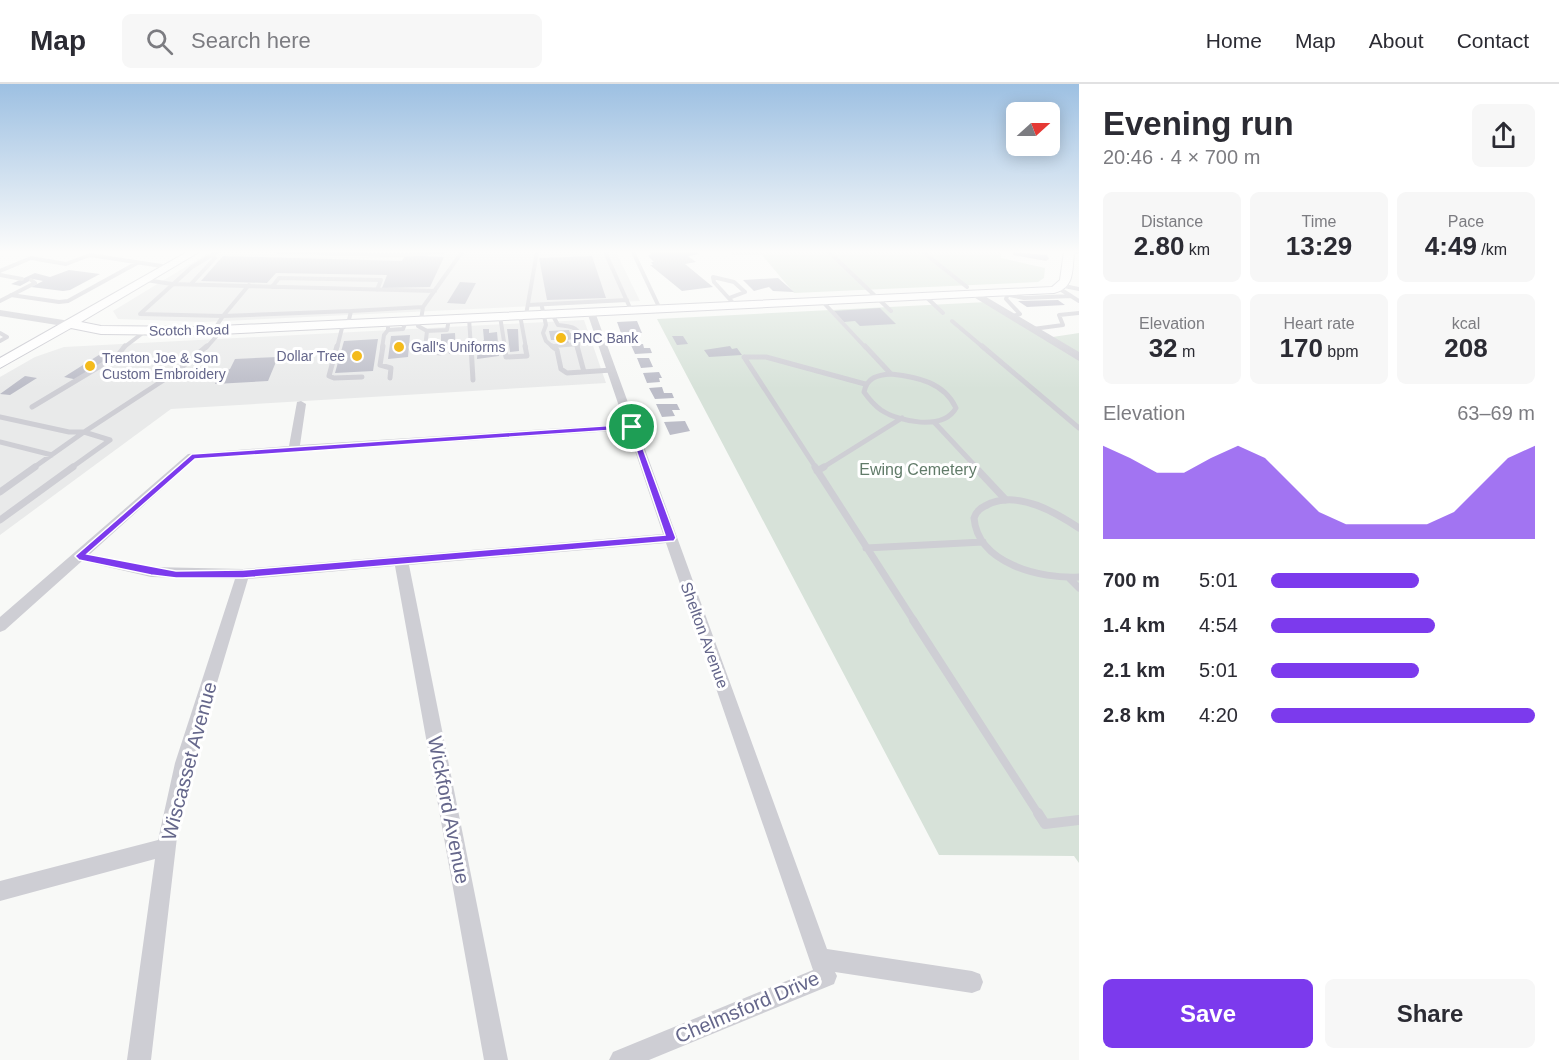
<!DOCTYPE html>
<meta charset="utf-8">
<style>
body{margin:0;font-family:Helvetica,sans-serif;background:#f7f7f7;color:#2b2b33;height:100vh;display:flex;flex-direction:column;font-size:22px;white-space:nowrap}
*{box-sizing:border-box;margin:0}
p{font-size:20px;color:#7c7c81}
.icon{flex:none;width:33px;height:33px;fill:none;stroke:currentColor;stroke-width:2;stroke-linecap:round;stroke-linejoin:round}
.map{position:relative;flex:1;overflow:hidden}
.panel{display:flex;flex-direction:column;background:#fff;width:480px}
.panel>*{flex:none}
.needle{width:39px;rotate:69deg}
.buttons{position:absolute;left:1006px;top:18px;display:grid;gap:12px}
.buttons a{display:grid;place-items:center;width:54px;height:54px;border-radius:9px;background:#fff;box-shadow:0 3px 15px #0003;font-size:30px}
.pin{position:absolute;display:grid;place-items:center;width:51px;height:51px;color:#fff;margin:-26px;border:3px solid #fff;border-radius:50%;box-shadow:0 2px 6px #0007}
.round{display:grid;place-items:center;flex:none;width:63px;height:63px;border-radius:9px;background:#f7f7f7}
.head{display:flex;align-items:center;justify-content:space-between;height:102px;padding:0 24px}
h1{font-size:33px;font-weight:800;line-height:45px}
.metrics{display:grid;grid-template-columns:repeat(3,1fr);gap:9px;height:102px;padding:6px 24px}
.metrics div{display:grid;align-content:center;border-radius:9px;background:#f7f7f7;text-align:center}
.metrics b{font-size:26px;font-weight:800}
.metrics small{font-size:16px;font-weight:400}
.metrics p{font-size:16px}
.chart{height:168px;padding:12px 24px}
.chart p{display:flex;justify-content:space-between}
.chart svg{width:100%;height:108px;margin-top:6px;fill:#7c3aed;opacity:.7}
.cta{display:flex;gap:12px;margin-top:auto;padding:12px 24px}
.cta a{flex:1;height:69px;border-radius:9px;background:#7c3aed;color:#fff;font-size:24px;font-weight:800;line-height:69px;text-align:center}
.cta a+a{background:#f7f7f7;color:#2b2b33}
ul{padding:0 24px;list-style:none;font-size:20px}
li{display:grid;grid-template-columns:96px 72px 1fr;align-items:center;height:45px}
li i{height:15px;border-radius:8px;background:#7c3aed}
header{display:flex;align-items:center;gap:36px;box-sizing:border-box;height:84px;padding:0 30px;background:#fff;border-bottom:2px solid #e1e1e2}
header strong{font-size:28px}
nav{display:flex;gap:33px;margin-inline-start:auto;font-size:21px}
.search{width:420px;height:54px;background:#f7f7f7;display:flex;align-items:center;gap:15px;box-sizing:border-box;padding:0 21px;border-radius:9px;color:#7c7c81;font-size:22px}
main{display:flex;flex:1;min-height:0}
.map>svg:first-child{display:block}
.built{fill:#e9eaea}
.green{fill:#d7e2d9}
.building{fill:#bcbdc8}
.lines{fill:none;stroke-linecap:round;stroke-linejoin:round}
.secondary-casing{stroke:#c2c2ca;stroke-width:2}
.service-far4{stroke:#ceced4;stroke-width:4}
.service-far3{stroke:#ceced4;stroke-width:5}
.service-far2{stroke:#ceced4;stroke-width:7}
.service-far1{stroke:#ceced4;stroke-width:8}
.service{stroke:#ceced4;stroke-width:10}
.minor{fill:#ceced4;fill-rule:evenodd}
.tertiary{fill:#ceced4;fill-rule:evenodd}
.secondary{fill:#fff;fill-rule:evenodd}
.route{fill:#7c3aed;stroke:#fff;stroke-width:1.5;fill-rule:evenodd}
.poi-dot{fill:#f4bb1c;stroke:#fff;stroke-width:2}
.labels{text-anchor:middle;stroke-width:6;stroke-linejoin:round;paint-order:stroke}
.far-street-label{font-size:14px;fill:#65678b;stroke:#fff}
.far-poi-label{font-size:14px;fill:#65678b;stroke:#fff;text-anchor:start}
.park-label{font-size:16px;fill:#617b69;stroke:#fff}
.street-label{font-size:16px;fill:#65678b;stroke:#fff}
.near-street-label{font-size:20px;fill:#65678b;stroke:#fff}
</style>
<header>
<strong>Map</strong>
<div class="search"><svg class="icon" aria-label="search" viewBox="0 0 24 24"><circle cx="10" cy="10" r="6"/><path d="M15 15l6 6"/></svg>Search here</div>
<nav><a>Home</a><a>Map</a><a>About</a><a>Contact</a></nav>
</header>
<main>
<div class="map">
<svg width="1079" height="976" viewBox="0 0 1079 976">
<rect width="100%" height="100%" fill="#f8f9f7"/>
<!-- built -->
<path class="built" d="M210 168H616L640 217 203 238 118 235 113 227Z
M584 236 606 299 171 325 0 451V293L35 273 64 263Z"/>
<!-- green -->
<path class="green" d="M731 168H1002L1001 174 1045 184 1044 194 1038 198 794 209 762 171H733Z
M987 218 1046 254 1079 249V779L1074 772 939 771 657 235Z"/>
<!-- building -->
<path class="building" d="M649 168H695L700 170 688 172 696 178 685 180 713 203 682 207 650 181H653L651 178H654L648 172 651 170Z
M1013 168 1047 171 1049 175 1046 177 1013 171Z
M405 171 444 173 430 203 382 204 387 191 276 189 267 199 201 197 223 172 402 177Z
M592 172 606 214 547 216 539 174Z
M69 186 100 190 70 206 63 207 31 203 43 197 33 195 20 202 11 200 35 189 50 193Z
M778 194 794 208 773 207 769 203 754 207 743 196Z
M460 198 476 199 465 220 447 219Z
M1058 216 1065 221 1027 223 1018 217Z
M880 224 896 240 860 242 855 237 844 238 834 227Z
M637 237 642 249H621L617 238Z
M483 245H489V249L497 248 498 259 489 260V262L498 261 499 272 477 275 478 263H481V259L484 256Z
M507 245H518L519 267 510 268Z
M569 246 570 249 577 248 578 252H571L572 255 568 256 569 259H557L556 256H551L549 247Z
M455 249 456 270H449L448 266 441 267V250Z
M410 251 408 273 388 275 391 252Z
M672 252H683L688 260 677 261Z
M378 255 373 287 335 289 344 257Z
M643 260 644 264H650L652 269 635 270 631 261Z
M730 262 732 265 737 264 742 271 709 273 704 266Z
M102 269 115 272 78 296 64 293Z
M278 273 268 297 215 300 221 288 230 285 235 275Z
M637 274H649L653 283 641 284Z
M659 288 662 294H659L660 298 647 299 643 289Z
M25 292 37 294 10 311 0 310Z
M662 303 664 309H672L674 314 655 315 649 304Z
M656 320H677L680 326H672L675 332 662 333Z
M685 337 690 347 670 351 664 338Z"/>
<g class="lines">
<defs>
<path id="secondary" d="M187 168H199L81 238 101 242 199 243 1052 203 1060 196 1064 168H1074C1072 186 1075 204 1054 209L199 251 101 250 71 244 0 284V274Z"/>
</defs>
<!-- secondary casing -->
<use href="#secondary" class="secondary-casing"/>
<!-- service-far4 -->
<path class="service-far4" d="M278 168 400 171 443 168
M605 168 631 226
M633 168 660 225
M829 168 891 227
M923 168 967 203
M1076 168H1079
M0 187 31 174 66 180 90 171 168 183
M0 191 22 195
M146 196 172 200 435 207
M191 200 215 174 212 170
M1064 202 1079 205
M272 203 279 194 381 196 377 206
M1000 209 1024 214 1071 212 1060 205
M11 211 59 218 68 217 137 179
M925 212 943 229
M1007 212 1006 215 1020 230 1013 232
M1071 212 1079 217
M729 214 745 208 734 198 713 193 714 198 735 221
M0 217 35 199 31 196
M822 217 866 264
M528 221 627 216
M423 223 462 168
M542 223 546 241 543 249 546 257 554 264
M351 227 423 223 421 236
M552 230 558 241C569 242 576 242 581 252L577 264
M520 231 526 264
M526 231 537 168
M223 232 351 227 348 240
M223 232 249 201
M500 232 505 264
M469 234 471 264
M419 236 418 242 427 247 447 246 449 235
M952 237 984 264
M388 243V246L403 245 406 237
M1033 245 1063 241 1059 231 1079 229
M214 246 223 232 140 230 192 183 217 168
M0 249 7 253 0 257
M554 262 578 260
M123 264 144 248
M206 264 222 246
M337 264 343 240
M382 264 384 251 388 246
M425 264 427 247"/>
<!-- service-far3 -->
<path class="service-far3" d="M337 262 329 292 334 294 362 293
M383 262 380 281 391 284 390 294
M425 262V267L440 269
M471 262 473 296
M504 262 506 273 527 272 525 262
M552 262 557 266 561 285 567 289 612 286
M577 262 584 288
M865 262 891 290
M982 262 1079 344
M744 273 816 384
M744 273H766L865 300
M891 290C917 293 944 298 956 324 943 347 899 338 881 326 874 321 869 315 864 308 867 293 878 291 891 290Z
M32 323 117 272 125 262
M0 333 69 348H84
M934 338 977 384
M0 358 52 371
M33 384 84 348
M71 384 110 356 84 348 176 288 207 262
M822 384 902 334"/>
<!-- service-far2 -->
<path class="service-far2" d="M815 383 914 537
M975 383 1006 416
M817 387 824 383
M0 408 35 383
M0 436 73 383
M1079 444C1055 428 1021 408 991 419 983 423 977 425 974 434 978 480 1041 495 1079 493
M866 464 983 458
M1070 495 1079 504"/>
<!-- service-far1 -->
<path class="service-far1" d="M913 536 1039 731"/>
<!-- service -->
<path class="service" d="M1038 729 1045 740 1079 736"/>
<!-- minor -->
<path class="minor" d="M588 226 595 228 827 865 972 887 980 890 983 898 980 906 972 909 835 888 837 892 834 900 649 976H609L613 968 813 886 666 459 409 481 508 976H484L395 482 248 495 193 679 179 736 151 976H127L155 775 0 817V797L158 756 175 679 235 495 151 493 82 477 5 546 0 548V533L188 370 289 362 297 318 301 317 306 320 300 361 625 340 587 228ZM628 346 663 450 243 485 151 483 90 470 195 375Z"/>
<!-- tertiary -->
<path class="tertiary" d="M976 207 1079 268V277L972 212V208Z
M0 226 70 237 76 240 70 243 0 232Z"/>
<!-- secondary -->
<use href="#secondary" class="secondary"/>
</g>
<!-- sky -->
<linearGradient id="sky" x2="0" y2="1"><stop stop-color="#9dc0e2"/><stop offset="0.55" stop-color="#fcfcfb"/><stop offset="1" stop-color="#fcfcfb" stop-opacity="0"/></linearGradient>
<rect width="1079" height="305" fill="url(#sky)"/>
<!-- route -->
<path class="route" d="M632 340 635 343 676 454 674 457 243 494H176L151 491 79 476 75 472 192 370ZM629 345 665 451 243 486 176 487 87 470 195 375Z"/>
<!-- markers -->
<g class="poi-dot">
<circle cx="561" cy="254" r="6"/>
<circle cx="399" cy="263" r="6"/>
<circle cx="357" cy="272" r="6"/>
<circle cx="90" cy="282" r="6"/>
</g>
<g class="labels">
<!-- far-street labels -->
<g class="far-street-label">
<text transform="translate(189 246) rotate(-1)" y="5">Scotch Road</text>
</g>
<!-- far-poi labels -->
<g class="far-poi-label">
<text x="573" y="259">PNC Bank</text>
<text x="411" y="268">Gall's Uniforms</text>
<text x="345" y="277" text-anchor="end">Dollar Tree</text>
<text x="102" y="279">Trenton Joe &amp; Son<tspan x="102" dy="16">Custom Embroidery</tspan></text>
</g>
<!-- park labels -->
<g class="park-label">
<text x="918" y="391">Ewing Cemetery</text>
</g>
<!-- street labels -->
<g class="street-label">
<text transform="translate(705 551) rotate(70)" y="6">Shelton Avenue</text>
</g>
<!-- near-street labels -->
<g class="near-street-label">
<text transform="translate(189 677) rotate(-75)" y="7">Wiscasset Avenue</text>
<text transform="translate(449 726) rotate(79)" y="7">Wickford Avenue</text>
<text transform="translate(747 923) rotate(-23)" y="7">Chelmsford Drive</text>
</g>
</g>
</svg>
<div class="buttons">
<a><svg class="needle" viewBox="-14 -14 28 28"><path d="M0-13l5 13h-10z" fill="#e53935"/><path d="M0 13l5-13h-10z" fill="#7c7c81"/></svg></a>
</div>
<div class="pin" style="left:632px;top:343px;background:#1e9e55"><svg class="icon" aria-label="arrive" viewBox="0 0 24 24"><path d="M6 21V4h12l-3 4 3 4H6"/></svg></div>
</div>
<section class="panel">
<div class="head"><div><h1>Evening run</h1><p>20:46 · 4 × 700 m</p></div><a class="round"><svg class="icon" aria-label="share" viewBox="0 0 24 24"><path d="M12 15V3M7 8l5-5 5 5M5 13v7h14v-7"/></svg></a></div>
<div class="metrics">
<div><p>Distance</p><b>2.80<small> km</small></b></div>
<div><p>Time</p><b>13:29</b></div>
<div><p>Pace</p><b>4:49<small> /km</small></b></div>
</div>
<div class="metrics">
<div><p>Elevation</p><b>32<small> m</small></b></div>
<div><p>Heart rate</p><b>170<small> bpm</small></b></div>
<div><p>kcal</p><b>208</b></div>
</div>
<div class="chart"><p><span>Elevation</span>63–69 m</p>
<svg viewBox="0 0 160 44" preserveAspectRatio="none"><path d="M0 44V6L10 11L20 17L30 17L40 11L50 6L60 11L70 22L80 33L90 38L100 38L110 38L120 38L130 33L140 22L150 11L160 6V44z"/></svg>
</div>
<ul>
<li><b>700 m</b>5:01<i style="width:56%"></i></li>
<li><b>1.4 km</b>4:54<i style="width:62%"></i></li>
<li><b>2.1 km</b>5:01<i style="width:56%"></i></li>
<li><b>2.8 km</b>4:20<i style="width:100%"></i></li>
</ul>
<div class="cta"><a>Save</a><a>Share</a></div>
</section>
</main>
